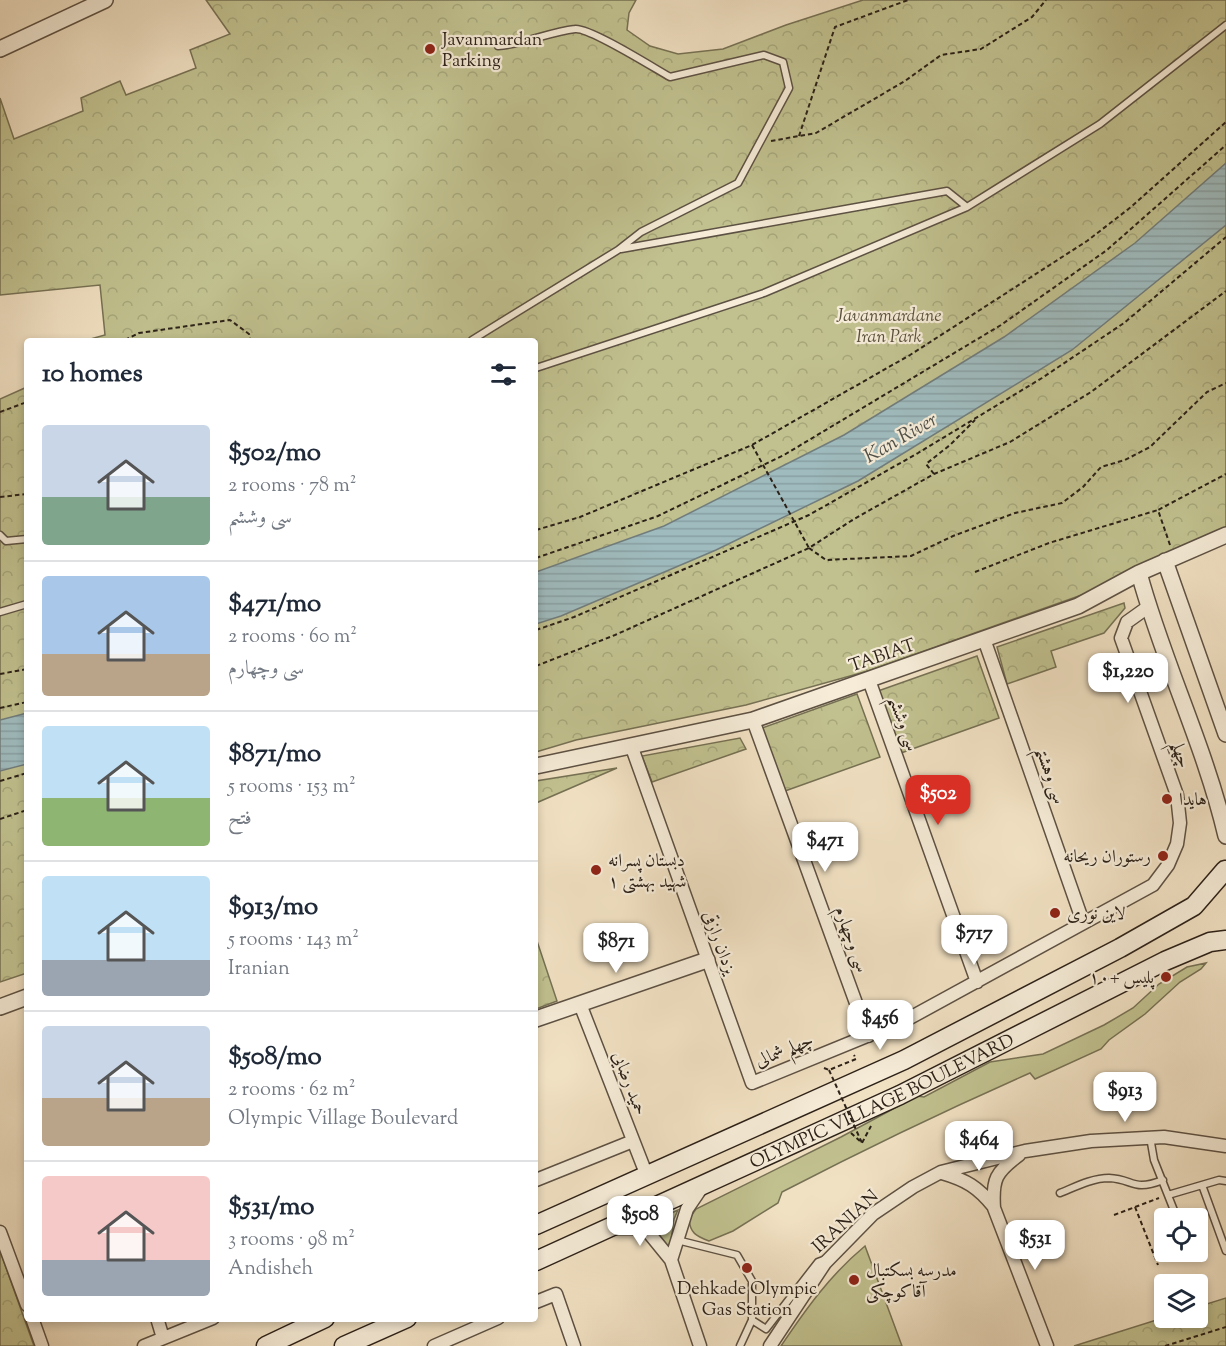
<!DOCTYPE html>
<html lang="en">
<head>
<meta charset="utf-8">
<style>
	body { margin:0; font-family:"Sorts Mill Goudy",Amiri,serif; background:#f6f6f7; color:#1f2937; height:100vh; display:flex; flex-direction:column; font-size:22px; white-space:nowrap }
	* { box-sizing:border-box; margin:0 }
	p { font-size:20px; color:#747a83 }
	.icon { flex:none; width:33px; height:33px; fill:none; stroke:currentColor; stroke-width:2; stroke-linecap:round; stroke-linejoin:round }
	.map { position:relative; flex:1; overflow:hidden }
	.panel { position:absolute; left:24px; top:338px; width:514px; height:984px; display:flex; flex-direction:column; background:#fff; border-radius:6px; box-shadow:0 3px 9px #0003 }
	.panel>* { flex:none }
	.tools { position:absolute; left:1154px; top:1208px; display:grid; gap:12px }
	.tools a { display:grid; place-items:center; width:54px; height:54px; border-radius:6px; background:#fff; box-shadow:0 3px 9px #0003; font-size:30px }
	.price { position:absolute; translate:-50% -51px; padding:0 14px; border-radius:12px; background:#fff; color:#222; font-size:20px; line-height:39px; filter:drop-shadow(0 2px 3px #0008) }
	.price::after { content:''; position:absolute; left:50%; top:36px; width:18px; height:14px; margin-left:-9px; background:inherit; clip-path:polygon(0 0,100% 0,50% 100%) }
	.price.current { background:#d93025; color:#fff }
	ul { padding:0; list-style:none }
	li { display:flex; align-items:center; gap:18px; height:150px; padding:0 18px }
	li+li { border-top:2px solid #e0e1e3 }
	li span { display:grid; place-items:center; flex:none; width:168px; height:120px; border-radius:6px; color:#555 }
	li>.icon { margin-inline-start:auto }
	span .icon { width:72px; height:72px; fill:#fffc; stroke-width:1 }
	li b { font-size:26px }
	h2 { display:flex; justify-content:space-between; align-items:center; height:72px; padding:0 18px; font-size:26px }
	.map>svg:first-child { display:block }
	.green { fill:#c1c18f; stroke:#767154; stroke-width:1.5 }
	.forest { fill:url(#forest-crowns); stroke:#767154; stroke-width:1.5 }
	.water { fill:url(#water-rules); stroke:#717d7c; stroke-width:1.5 }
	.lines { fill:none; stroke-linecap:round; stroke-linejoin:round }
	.service-casing { stroke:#5d5143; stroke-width:9 }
	.minor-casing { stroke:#5d5143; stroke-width:15 }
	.tertiary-casing { stroke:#5d5143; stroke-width:18 }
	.secondary-casing { stroke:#2c2118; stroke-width:21 }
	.path { stroke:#2c2118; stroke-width:2; stroke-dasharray:4.5 3; stroke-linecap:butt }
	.service { stroke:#f6ecd8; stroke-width:6 }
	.minor { stroke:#f6ecd8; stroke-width:12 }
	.tertiary { stroke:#f6ecd8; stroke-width:15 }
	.secondary { stroke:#f6ecd8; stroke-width:18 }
	.path-bridge { stroke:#2c2118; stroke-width:2; stroke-dasharray:4.5 3; stroke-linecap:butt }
	.poi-dot { fill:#8f2418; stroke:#f6ecd8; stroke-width:2 }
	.labels { text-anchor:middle; stroke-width:4.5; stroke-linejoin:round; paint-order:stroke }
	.poi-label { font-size:18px; fill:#2c2118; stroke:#f6ecd8; text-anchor:start }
	.park-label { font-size:18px; font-style:italic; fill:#59513c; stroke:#f6ecd8 }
	.street-label { font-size:18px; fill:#2c2118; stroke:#f6ecd8 }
	.water-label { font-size:20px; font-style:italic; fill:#4e4f4a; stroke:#f6ecd8 }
</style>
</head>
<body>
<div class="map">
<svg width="1226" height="1346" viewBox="0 0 1226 1346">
	<defs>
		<pattern id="forest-crowns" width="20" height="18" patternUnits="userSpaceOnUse" patternTransform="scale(1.5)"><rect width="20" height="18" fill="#c1c18f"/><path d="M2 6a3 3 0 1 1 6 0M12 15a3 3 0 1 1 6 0" fill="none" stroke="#a6a67b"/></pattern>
		<pattern id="water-rules" width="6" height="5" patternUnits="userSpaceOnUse" patternTransform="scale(1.5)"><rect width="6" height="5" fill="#9fbbbe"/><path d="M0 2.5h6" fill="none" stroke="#89a0a3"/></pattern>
	</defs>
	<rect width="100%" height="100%" fill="#f1e1c3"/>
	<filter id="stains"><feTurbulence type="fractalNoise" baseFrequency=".00333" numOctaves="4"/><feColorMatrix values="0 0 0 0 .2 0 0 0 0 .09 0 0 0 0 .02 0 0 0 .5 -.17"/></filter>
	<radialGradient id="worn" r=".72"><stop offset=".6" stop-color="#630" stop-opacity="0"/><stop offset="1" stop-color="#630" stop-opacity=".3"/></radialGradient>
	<path class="green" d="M1206 963 1201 969 1180 982 1145 1014 1109 1040 1101 1049 1035 1079 1030 1073C946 1110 863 1150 782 1192L778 1203 733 1231 709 1241C696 1236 690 1233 689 1219L696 1209 841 1137 917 1096 924 1097 990 1062 1043 1054 1104 1025 1133 1008 1159 984 1187 967Z
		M678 1210 674 1219 670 1249 663 1240 642 1226Z
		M865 1246 902 1346H781C806 1309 830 1275 865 1246Z"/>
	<path class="forest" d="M206 0H636L629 13 627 30 650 46 678 54 723 49 786 25 863 0H1226V532L1107 586 868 671 746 705 576 740 536 752V340H87L105 335 100 285 0 295V98L14 139 83 111 81 98 120 81 126 95 196 68 190 50 230 34Z
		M27 387V973L0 982V399Z
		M1124 603 1125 608 1104 633 1051 651 1056 667 1007 684 997 647Z
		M977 656 999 718 901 753 878 691Z
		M857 694 880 757 785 791 762 728Z
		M740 738 746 749 652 782 642 756Z
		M617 768 536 803V781Z
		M536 938 557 1001 536 1009Z
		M0 1251 34 1346H0Z
		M1226 1298V1346H1074L1166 1317H1197V1307Z"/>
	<path class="water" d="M1226 163V225L1072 350 858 481 716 550 561 616 536 624V572L664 526 844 435 1004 337 1135 243Z
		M27 713V764L0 771V720Z"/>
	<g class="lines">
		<g class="service-casing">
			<path id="service" d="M621 249 947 191 967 207
				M472 340 618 250 641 232 738 183 789 88 783 62 764 55 670 77C654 68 589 27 575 29 549 32 525 44 498 46
				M536 368 764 293 967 207 1100 124 1226 25
				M0 535 6 541 27 539
				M0 612 27 604
				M1150 1137 1154 1160 1177 1218
				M1202 1185 1226 1251
				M1060 1193C1075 1187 1092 1178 1109 1178 1134 1179 1132 1192 1163 1180
				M1168 1195 1219 1180 1226 1181
				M677 1240 737 1255 752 1281V1320L766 1329 818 1262 826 1259
				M740 1346 752 1320"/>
		</g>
		<g class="minor-casing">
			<path id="minor" d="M984 639 1083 922
				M869 680 977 982
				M753 720 868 1036
				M631 745 752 1083 906 1020 1153 885 1168 865 1177 844 1180 823 1177 795 1121 638 1127 622 1148 607
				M580 1004 647 1176
				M1019 1155C996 1172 992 1179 994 1208L1047 1346
				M942 1173C966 1180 978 1187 994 1207
				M536 1180 633 1141
				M614 1228H635L649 1233 671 1260 700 1346
				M0 1232 27 1305
				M671 1260 687 1209 702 1187
				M536 1302 556 1294 574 1346
				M32 1318 42 1346
				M157 1318 163 1338
				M144 1346 213 1318
				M434 1346 498 1318
				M770 1346 825 1263 873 1214 913 1187 941 1172 1025 1151 1091 1141 1164 1137 1226 1146"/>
		</g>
		<g class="tertiary-casing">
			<path id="tertiary" d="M0 49 105 0
				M1165 561 1226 734
				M1139 573C1163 662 1205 746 1226 836
				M536 766 753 720 1078 606 1139 573 1226 535
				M0 1007 27 997
				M536 1019 707 960"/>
		</g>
		<g class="secondary-casing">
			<g id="secondary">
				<path d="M536 1225 904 1060 1120 948 1194 906 1225 870"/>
				<path id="s1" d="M536 1261 900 1095 1165 961 1210 942 1226 940"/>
				<path d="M266 1346 325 1318"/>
				<path d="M344 1346 407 1318"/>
			</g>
		</g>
		<path class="path" d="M799 136 835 27 908 0
			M771 141 816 133 905 81 941 55 981 49 1032 17 1046 0
			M125 340 139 333 230 320 249 334 250 340
			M0 412 27 402
			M934 474 926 464 950 445 975 420
			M0 497 27 494
			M536 530 580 517 752 445 910 355 1087 241 1131 207 1226 122
			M1170 545 1158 510 1226 474
			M809 548 826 560 911 556 953 536 1015 513 1062 503 1083 487 1101 467 1125 460 1150 447 1207 392 1226 383
			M536 558 658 516 784 455 1001 325 1107 250 1226 145
			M975 572 1049 543 1158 510
			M536 630 574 617 809 515 918 453 1042 378 1124 323 1226 237
			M536 666 615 635 809 548 854 519 934 474 1010 442 1091 392 1226 291
			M0 674 27 669
			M0 708 27 702
			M0 781 27 773
			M0 819 27 810
			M824 1068 829 1070 856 1059 854 1055
			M851 1133 862 1143 871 1126
			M1135 1207 1158 1265
			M1114 1215 1159 1198
			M1165 1346 1226 1327"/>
		<use href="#service" class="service"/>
		<use href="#minor" class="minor"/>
		<use href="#tertiary" class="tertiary"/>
		<use href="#secondary" class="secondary"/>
		<path class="path-bridge" d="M752 445 809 548
			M829 1070 862 1143"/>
	</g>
	<g class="poi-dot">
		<circle cx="430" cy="49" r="6"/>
		<circle cx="1167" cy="799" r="6"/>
		<circle cx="1163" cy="856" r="6"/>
		<circle cx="596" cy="870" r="6"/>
		<circle cx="1055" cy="913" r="6"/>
		<circle cx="1166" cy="977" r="6"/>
		<circle cx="747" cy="1268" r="6"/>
		<circle cx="854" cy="1280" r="6"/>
	</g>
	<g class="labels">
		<g class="poi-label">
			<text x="442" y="45">Javanmardan<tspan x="442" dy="21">Parking</tspan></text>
			<text x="1179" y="805">هایدا</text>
			<text x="1151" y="862" text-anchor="end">رستوران ریحانه</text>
			<text x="608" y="866">دبستان پسرانه<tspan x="608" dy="21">شهید بهشتی ۱</tspan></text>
			<text x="1067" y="919">لاین نوری</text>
			<text x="1154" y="983" text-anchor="end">پلیس +۱۰</text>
			<text x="866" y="1276">مدرسه بسکتبال<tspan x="866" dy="21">آقاکوچکی</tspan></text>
			<text x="747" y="1294" text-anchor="middle">Dehkade Olympic<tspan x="747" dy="21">Gas Station</tspan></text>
		</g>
		<g class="park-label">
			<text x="889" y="321">Javanmardane<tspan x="889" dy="21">Iran Park</tspan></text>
		</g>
		<g class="street-label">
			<text transform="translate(882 655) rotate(-19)" y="6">TABIAT</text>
			<text transform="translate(904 723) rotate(70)" y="6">سی وششم</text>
			<text transform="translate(1181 754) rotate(70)" y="6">چهلم</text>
			<text transform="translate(1051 775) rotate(71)" y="6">سی وهشتم</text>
			<text transform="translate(852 939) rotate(70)" y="6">سی وچهارم</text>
			<text transform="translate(720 942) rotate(70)" y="6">یزدان رازقی</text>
			<text transform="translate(784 1050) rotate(-22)" y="6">چهلم شمالی</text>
			<text transform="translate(630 1083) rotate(69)" y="6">حمید رضایی</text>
			<text dy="6" stroke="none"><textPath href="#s1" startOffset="381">OLYMPIC VILLAGE BOULEVARD</textPath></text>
			<text transform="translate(845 1221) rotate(-43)" y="6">IRANIAN</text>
		</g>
		<g class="water-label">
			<text transform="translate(900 437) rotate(-30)" y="7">Kan River</text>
		</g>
	</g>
	<rect width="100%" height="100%" filter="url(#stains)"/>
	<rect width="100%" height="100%" fill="url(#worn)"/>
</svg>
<div class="tools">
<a><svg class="icon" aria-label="locate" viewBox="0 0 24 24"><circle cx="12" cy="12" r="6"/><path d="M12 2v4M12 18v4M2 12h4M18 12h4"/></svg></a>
<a><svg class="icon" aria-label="layers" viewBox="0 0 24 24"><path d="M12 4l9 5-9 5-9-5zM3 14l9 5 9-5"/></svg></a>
</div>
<b class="price" style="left:1128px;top:704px">$1,220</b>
<b class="price current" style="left:938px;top:826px">$502</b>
<b class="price" style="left:825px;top:873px">$471</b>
<b class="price" style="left:974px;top:966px">$717</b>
<b class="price" style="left:616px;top:974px">$871</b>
<b class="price" style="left:880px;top:1051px">$456</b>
<b class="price" style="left:1125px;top:1123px">$913</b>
<b class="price" style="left:979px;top:1172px">$464</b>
<b class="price" style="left:640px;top:1247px">$508</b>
<b class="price" style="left:1035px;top:1271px">$531</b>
<section class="panel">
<h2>10 homes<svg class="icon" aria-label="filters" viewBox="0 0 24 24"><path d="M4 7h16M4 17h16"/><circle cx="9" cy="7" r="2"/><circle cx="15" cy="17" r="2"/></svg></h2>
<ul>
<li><span style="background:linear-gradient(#c9d6e8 60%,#7fa58c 0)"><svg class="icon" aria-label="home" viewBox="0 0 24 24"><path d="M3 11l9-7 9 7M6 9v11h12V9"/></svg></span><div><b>$502/mo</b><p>2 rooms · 78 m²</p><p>سی وششم</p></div></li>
<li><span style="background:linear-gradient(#a9c7e8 65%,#b9a48a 0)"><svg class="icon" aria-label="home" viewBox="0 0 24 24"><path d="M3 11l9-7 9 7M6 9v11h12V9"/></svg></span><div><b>$471/mo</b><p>2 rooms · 60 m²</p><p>سی وچهارم</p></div></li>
<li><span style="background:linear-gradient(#bfe0f5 60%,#8fb573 0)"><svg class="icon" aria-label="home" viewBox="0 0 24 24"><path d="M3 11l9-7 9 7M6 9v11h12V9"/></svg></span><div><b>$871/mo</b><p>5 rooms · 153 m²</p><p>فتح</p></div></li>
<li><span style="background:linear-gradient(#bfe0f5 70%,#9aa5b1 0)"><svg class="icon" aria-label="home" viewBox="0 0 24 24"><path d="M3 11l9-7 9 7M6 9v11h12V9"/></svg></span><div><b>$913/mo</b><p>5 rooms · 143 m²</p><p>Iranian</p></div></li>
<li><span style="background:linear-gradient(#c9d6e8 60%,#b9a48a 0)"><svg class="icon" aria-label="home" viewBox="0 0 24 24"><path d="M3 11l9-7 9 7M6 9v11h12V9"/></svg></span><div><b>$508/mo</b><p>2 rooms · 62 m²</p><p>Olympic Village Boulevard</p></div></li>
<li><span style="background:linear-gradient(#f6c9c9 70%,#9aa5b1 0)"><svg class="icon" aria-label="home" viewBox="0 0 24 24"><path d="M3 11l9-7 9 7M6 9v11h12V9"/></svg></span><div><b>$531/mo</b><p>3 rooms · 98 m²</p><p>Andisheh</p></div></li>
</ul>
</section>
</div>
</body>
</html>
